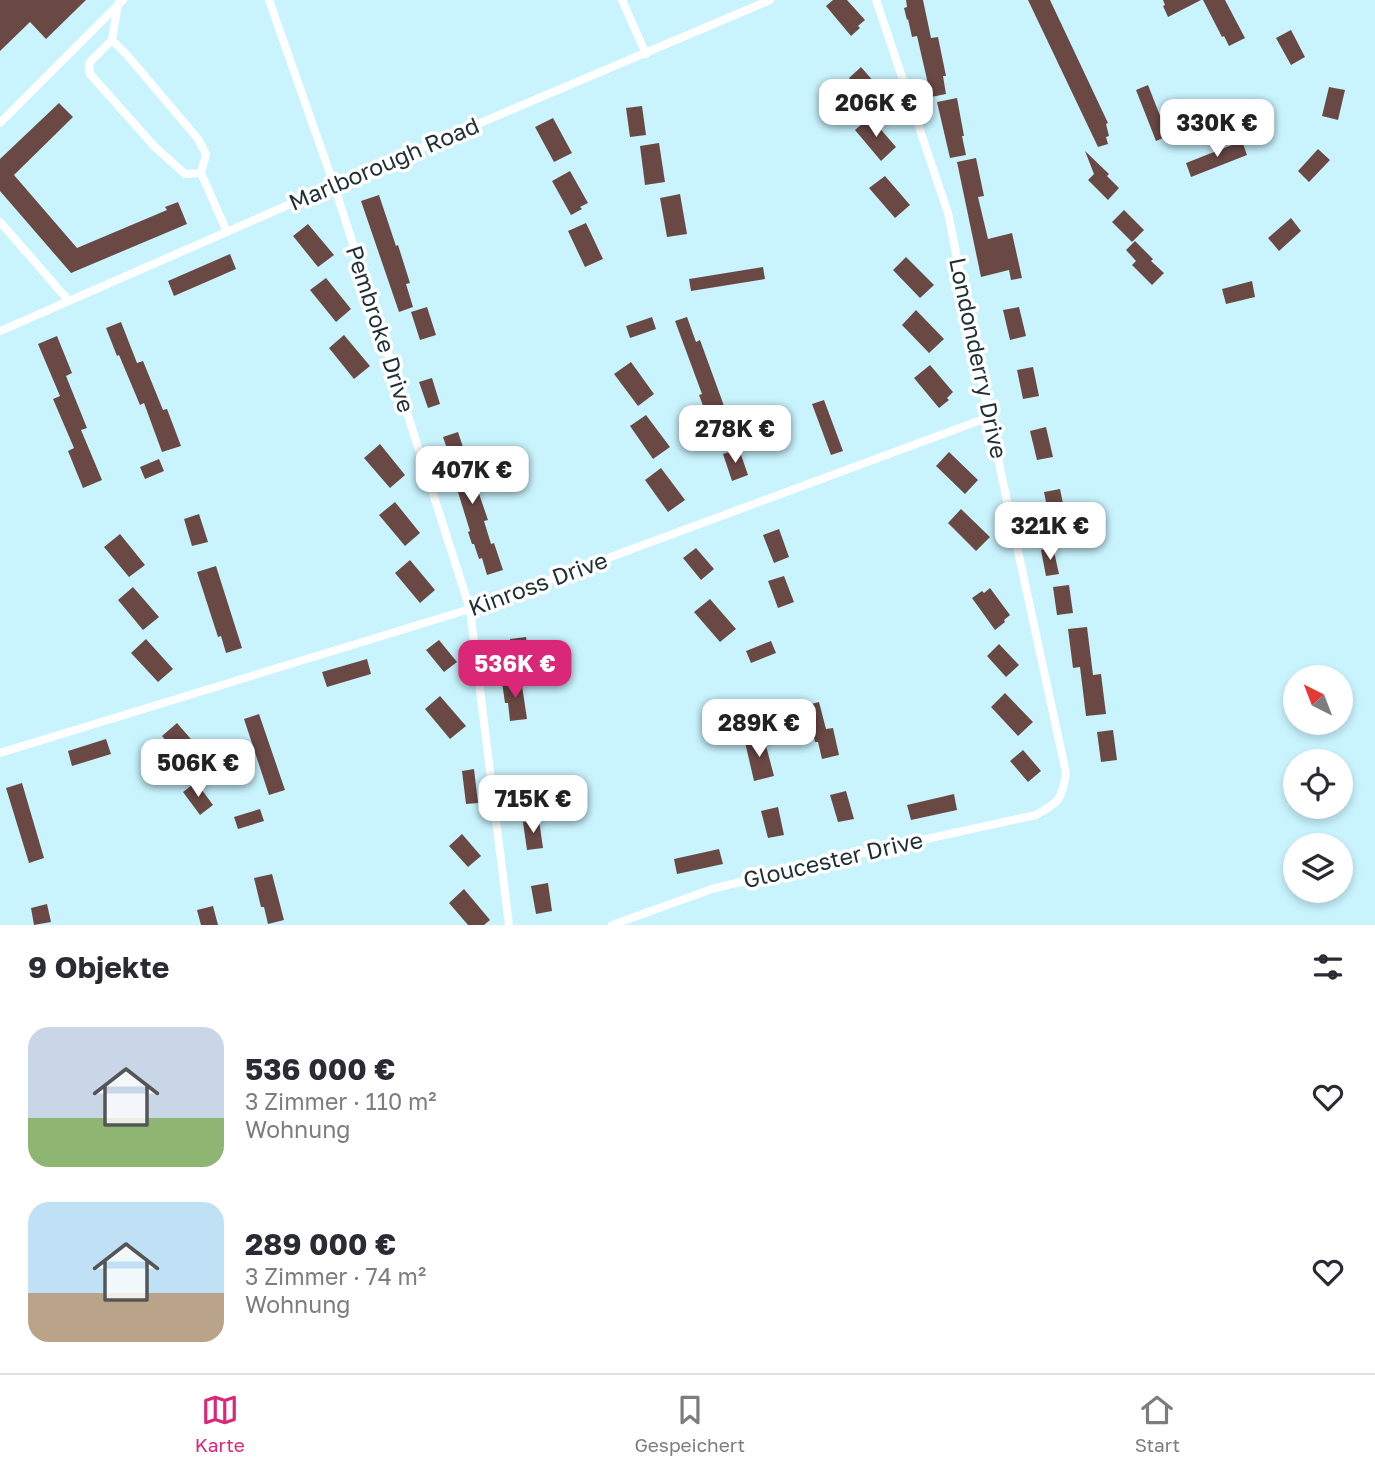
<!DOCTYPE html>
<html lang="de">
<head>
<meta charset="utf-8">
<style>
	body { margin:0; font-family:"Golos Text",sans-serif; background:#f7f7f7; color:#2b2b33; height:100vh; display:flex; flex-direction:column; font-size:26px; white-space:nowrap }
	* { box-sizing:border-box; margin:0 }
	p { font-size:23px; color:#7c7c81 }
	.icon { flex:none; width:38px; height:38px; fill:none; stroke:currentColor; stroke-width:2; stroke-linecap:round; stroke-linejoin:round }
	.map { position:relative; height:925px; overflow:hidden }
	.drawer { display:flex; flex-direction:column; background:#fff; flex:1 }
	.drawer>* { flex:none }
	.needle { width:46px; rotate:318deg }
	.buttons { position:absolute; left:1283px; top:665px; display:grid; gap:14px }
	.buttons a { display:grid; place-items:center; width:70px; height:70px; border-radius:50%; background:#fff; box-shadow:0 4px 10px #0003; font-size:35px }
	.price { position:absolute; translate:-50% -60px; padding:0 16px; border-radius:14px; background:#fff; color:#222; font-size:23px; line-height:46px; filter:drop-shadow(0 2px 4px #0008) }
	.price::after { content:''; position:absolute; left:50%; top:42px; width:21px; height:16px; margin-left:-10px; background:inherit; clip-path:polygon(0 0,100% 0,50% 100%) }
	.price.current { background:#db2777; color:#fff }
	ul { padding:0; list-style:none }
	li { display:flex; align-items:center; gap:21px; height:175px; padding:0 28px }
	li span { display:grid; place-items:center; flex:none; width:196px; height:140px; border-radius:21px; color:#555 }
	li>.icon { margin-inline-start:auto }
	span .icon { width:84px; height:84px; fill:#fffc; stroke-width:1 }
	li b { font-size:30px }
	h2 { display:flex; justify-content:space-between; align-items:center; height:84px; padding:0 28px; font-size:30px }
	.tab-bar { display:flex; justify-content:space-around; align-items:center; height:98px; border-top:2px solid #e1e1e2; background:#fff; font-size:19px; color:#7c7c81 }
	.tab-bar a { display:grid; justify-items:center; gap:4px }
	.tab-bar .current { color:#db2777 }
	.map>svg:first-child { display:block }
	.building { fill:#6a4945 }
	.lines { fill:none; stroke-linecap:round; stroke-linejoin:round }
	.lane { stroke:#fff; stroke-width:8 }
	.labels { text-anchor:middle; stroke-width:7; stroke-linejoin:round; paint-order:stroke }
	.street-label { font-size:23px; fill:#1f2f33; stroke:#fff }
</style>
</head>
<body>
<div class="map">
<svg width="1375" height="925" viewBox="0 0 1375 925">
	<rect width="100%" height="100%" fill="#c9f4fe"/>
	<path class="building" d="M0 0H86L46 39 30 22 0 51Z
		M833 0H847L865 20 858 26 860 28 851 36 826 6Z
		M906 0H923L931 38 938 37 946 76H943L946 94 931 97 917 36 912 37 908 19 907 20 904 8 907 7Z
		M1028 0H1050L1108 123 1106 124 1109 136 1106 137 1108 144 1098 147Z
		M1163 0H1201L1168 17 1163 6 1165 5Z
		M1203 0H1225L1245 38 1229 46 1224 36 1222 37Z
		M1291 30 1305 57 1291 65 1276 38Z
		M861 67 881 90 869 101 849 78Z
		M1148 85 1168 136 1156 141 1136 90Z
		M1329 87 1345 90 1338 120 1322 116Z
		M957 98 964 136H962L966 155 950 158 937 102Z
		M59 103 73 117 14 175 77 248 167 210 165 207 178 202 187 224 71 273 0 191V159Z
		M642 106 646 135 630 137 626 108Z
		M870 117 896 147 881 161 855 130Z
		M553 118 572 153 554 162 535 127Z
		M1242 141 1247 155 1191 177 1186 163Z
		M659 143 665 182 645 185 640 146Z
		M1318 149 1330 160 1309 182 1298 171Z
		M1085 151 1109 174 1107 176 1119 188 1108 200 1088 180 1094 174Z
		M976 158 984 196 978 197 988 239 1012 233 1022 278 1011 280 1009 270 981 277 957 162Z
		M570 171 588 203 580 207 582 209 571 215 552 181Z
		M885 176 910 205 895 218 869 188Z
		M680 194 687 234 667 237 660 198Z
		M379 195 396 246 398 245 410 283 406 284 413 307 399 312 361 201Z
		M1124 210 1144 230 1132 242 1112 222Z
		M1291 218 1301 231 1279 251 1268 238Z
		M586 223 603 259 585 267 568 231Z
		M308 224 334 255 318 267 293 236Z
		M1135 241 1153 259 1151 261 1164 273 1152 285 1132 265 1136 261 1126 250Z
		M230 254 236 269 174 296 168 281Z
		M906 257 934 285 920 298 893 270Z
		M763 267 765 279 691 291 689 279Z
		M326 278 351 309 336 322 310 290Z
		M1252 281 1255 297 1226 304 1222 289Z
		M427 307 436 335 420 340 411 312Z
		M1019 307 1026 336 1010 340 1003 310Z
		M916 310 944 339 929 353 902 325Z
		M652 317 656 329 630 338 626 326Z
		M687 317 696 342 700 340 731 425 713 432 699 395 702 394 675 321Z
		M121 322 137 363 143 361 163 410 167 409 181 446 162 452 144 403 140 405 119 355 117 356 106 328Z
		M344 335 370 366 354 379 329 348Z
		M57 336 72 373 66 376 87 428 81 430 102 480 83 488 68 451 74 448 53 399 60 396 38 344Z
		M631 362 654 394 638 406 614 374Z
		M930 365 953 392 947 398 949 400 939 408 914 378Z
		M1033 367 1039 396 1023 399 1017 370Z
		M432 378 440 404 428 408 419 382Z
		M824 400 843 451 831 455 812 404Z
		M646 415 670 447 653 459 630 426Z
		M1046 427 1053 457 1037 460 1030 431Z
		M458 432 467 459H464L472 483 475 482 488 520 484 521 491 544 494 543 503 570 487 575 482 558 479 559 474 544H472L468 532 470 531 453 476 456 475 443 437Z
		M380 444 405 475 390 488 364 458Z
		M739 449 748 475 732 481 723 454Z
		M949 452 978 480 965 494 936 466Z
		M159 459 164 471 145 479 140 467Z
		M661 468 685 500 668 512 645 480Z
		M1060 489 1066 518 1050 522 1044 492Z
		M395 502 420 533 405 546 379 515Z
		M961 509 990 537 976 551 948 523Z
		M199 514 208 542 192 546 184 519Z
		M779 529 789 557 774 563 763 535Z
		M120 534 145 565 129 577 104 547Z
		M1053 547 1059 574 1046 576 1041 550Z
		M696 548 714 569 701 580 683 558Z
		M410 560 435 590 420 603 395 573Z
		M216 566 242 648 226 653 221 636 218 637 197 572Z
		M784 576 794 602 778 608 768 581Z
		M1069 585 1073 613 1057 615 1053 587Z
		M133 587 159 617 143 630 118 600Z
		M990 588 1010 615 1004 620 1005 622 995 630 972 598 982 591 984 593Z
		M710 599 736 629 720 642 694 612Z
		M1087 627 1093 675 1101 674 1106 714 1086 716 1080 667 1073 668 1068 629Z
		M526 637 531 668 514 670 510 639Z
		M146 639 173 669 158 682 131 653Z
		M439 640 457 662 444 672 426 650Z
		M771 641 776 653 751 663 746 651Z
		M999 644 1019 665 1006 677 987 656Z
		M367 659 371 674 327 687 322 672Z
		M521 679 527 719 510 721 508 703H505L502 682Z
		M1005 693 1033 722 1018 736 991 707Z
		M440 696 466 726 450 739 425 709Z
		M819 702 826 729 833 728 839 755 822 759 818 742H815L807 705Z
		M259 714 285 790 269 795 244 719Z
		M177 723 203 753 187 766 162 736Z
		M1113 730 1117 760 1101 762 1097 732Z
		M764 738 774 776 754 781 745 742Z
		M106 739 111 754 72 766 68 751Z
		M1023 750 1041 771 1028 782 1010 761Z
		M474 769 478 803 466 804 462 771Z
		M196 782 213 805 200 815 183 792Z
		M22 783 44 858 29 863 6 788Z
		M846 791 854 819 838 822 830 795Z
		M954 794 957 810 911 820 907 805Z
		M778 807 784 835 768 838 761 811Z
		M260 809 264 821 238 829 234 817Z
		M539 820 543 848 527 850 523 822Z
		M462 834 481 856 468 867 449 846Z
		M719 849 723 864 677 874 674 859Z
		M272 874 284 920 268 924 264 907H261L254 878Z
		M548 883 552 911 536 914 531 886Z
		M464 889 490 920 484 925H468L449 903Z
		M47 904 51 922 34 925 31 908Z
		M213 906 218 925H201L197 910Z"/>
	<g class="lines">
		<path class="lane" d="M269 0 334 185 470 609 509 925
			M622 0 646 54
			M112 40 118 4
			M0 123 123 0
			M201 173 185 174 154 146 90 74 89 63 112 40 127 55 198 139 206 154 201 173 227 232
			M0 222 69 301
			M0 331 334 185 770 0
			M0 753 470 609 989 417
			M612 925 712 889 817 863 1036 815C1059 802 1062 800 1066 773L989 417 948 213 876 0"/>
	</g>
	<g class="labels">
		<g class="street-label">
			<text transform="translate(384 164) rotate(-23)" y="8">Marlborough Road</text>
			<text transform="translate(380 329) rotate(72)" y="8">Pembroke Drive</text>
			<text transform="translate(978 358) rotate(78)" y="8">Londonderry Drive</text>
			<text transform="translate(538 584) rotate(-20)" y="8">Kinross Drive</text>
			<text transform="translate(833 860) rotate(-13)" y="8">Gloucester Drive</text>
		</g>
	</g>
</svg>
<div class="buttons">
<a><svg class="needle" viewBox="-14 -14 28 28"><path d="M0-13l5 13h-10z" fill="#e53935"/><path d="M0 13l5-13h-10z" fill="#7c7c81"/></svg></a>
<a><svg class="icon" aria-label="locate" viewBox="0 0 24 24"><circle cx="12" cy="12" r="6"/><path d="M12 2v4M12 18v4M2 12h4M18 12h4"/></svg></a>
<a><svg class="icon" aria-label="layers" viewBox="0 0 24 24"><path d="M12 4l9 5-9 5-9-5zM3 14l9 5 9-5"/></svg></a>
</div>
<b class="price" style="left:876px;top:139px">206K €</b>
<b class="price" style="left:1217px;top:159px">330K €</b>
<b class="price" style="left:735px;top:465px">278K €</b>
<b class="price" style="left:472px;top:506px">407K €</b>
<b class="price" style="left:1050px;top:562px">321K €</b>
<b class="price current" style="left:515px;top:700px">536K €</b>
<b class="price" style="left:759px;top:759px">289K €</b>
<b class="price" style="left:198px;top:799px">506K €</b>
<b class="price" style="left:533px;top:835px">715K €</b>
</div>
<section class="drawer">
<h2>9 Objekte<svg class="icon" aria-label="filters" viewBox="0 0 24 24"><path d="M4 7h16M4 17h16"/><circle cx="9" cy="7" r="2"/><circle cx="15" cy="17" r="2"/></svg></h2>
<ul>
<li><span style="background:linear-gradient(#c9d6e8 65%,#8fb573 0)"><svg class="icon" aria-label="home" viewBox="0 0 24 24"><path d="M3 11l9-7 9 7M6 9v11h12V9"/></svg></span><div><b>536 000 €</b><p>3 Zimmer · 110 m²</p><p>Wohnung</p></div><svg class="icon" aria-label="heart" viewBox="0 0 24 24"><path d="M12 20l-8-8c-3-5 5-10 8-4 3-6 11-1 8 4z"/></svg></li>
<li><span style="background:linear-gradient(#bfe0f5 65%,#b9a48a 0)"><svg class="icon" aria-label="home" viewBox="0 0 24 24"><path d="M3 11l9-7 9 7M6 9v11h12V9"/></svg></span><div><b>289 000 €</b><p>3 Zimmer · 74 m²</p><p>Wohnung</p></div><svg class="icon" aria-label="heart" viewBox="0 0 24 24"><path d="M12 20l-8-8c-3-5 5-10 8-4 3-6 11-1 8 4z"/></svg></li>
</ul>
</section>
<nav class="tab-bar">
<a class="current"><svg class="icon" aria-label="map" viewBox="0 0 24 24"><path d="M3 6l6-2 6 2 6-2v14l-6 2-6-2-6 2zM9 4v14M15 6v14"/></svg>Karte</a>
<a><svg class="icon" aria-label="saved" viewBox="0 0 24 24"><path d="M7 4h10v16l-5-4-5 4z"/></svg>Gespeichert</a>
<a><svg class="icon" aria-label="home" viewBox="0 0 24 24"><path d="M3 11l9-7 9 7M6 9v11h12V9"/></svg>Start</a>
</nav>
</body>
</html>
